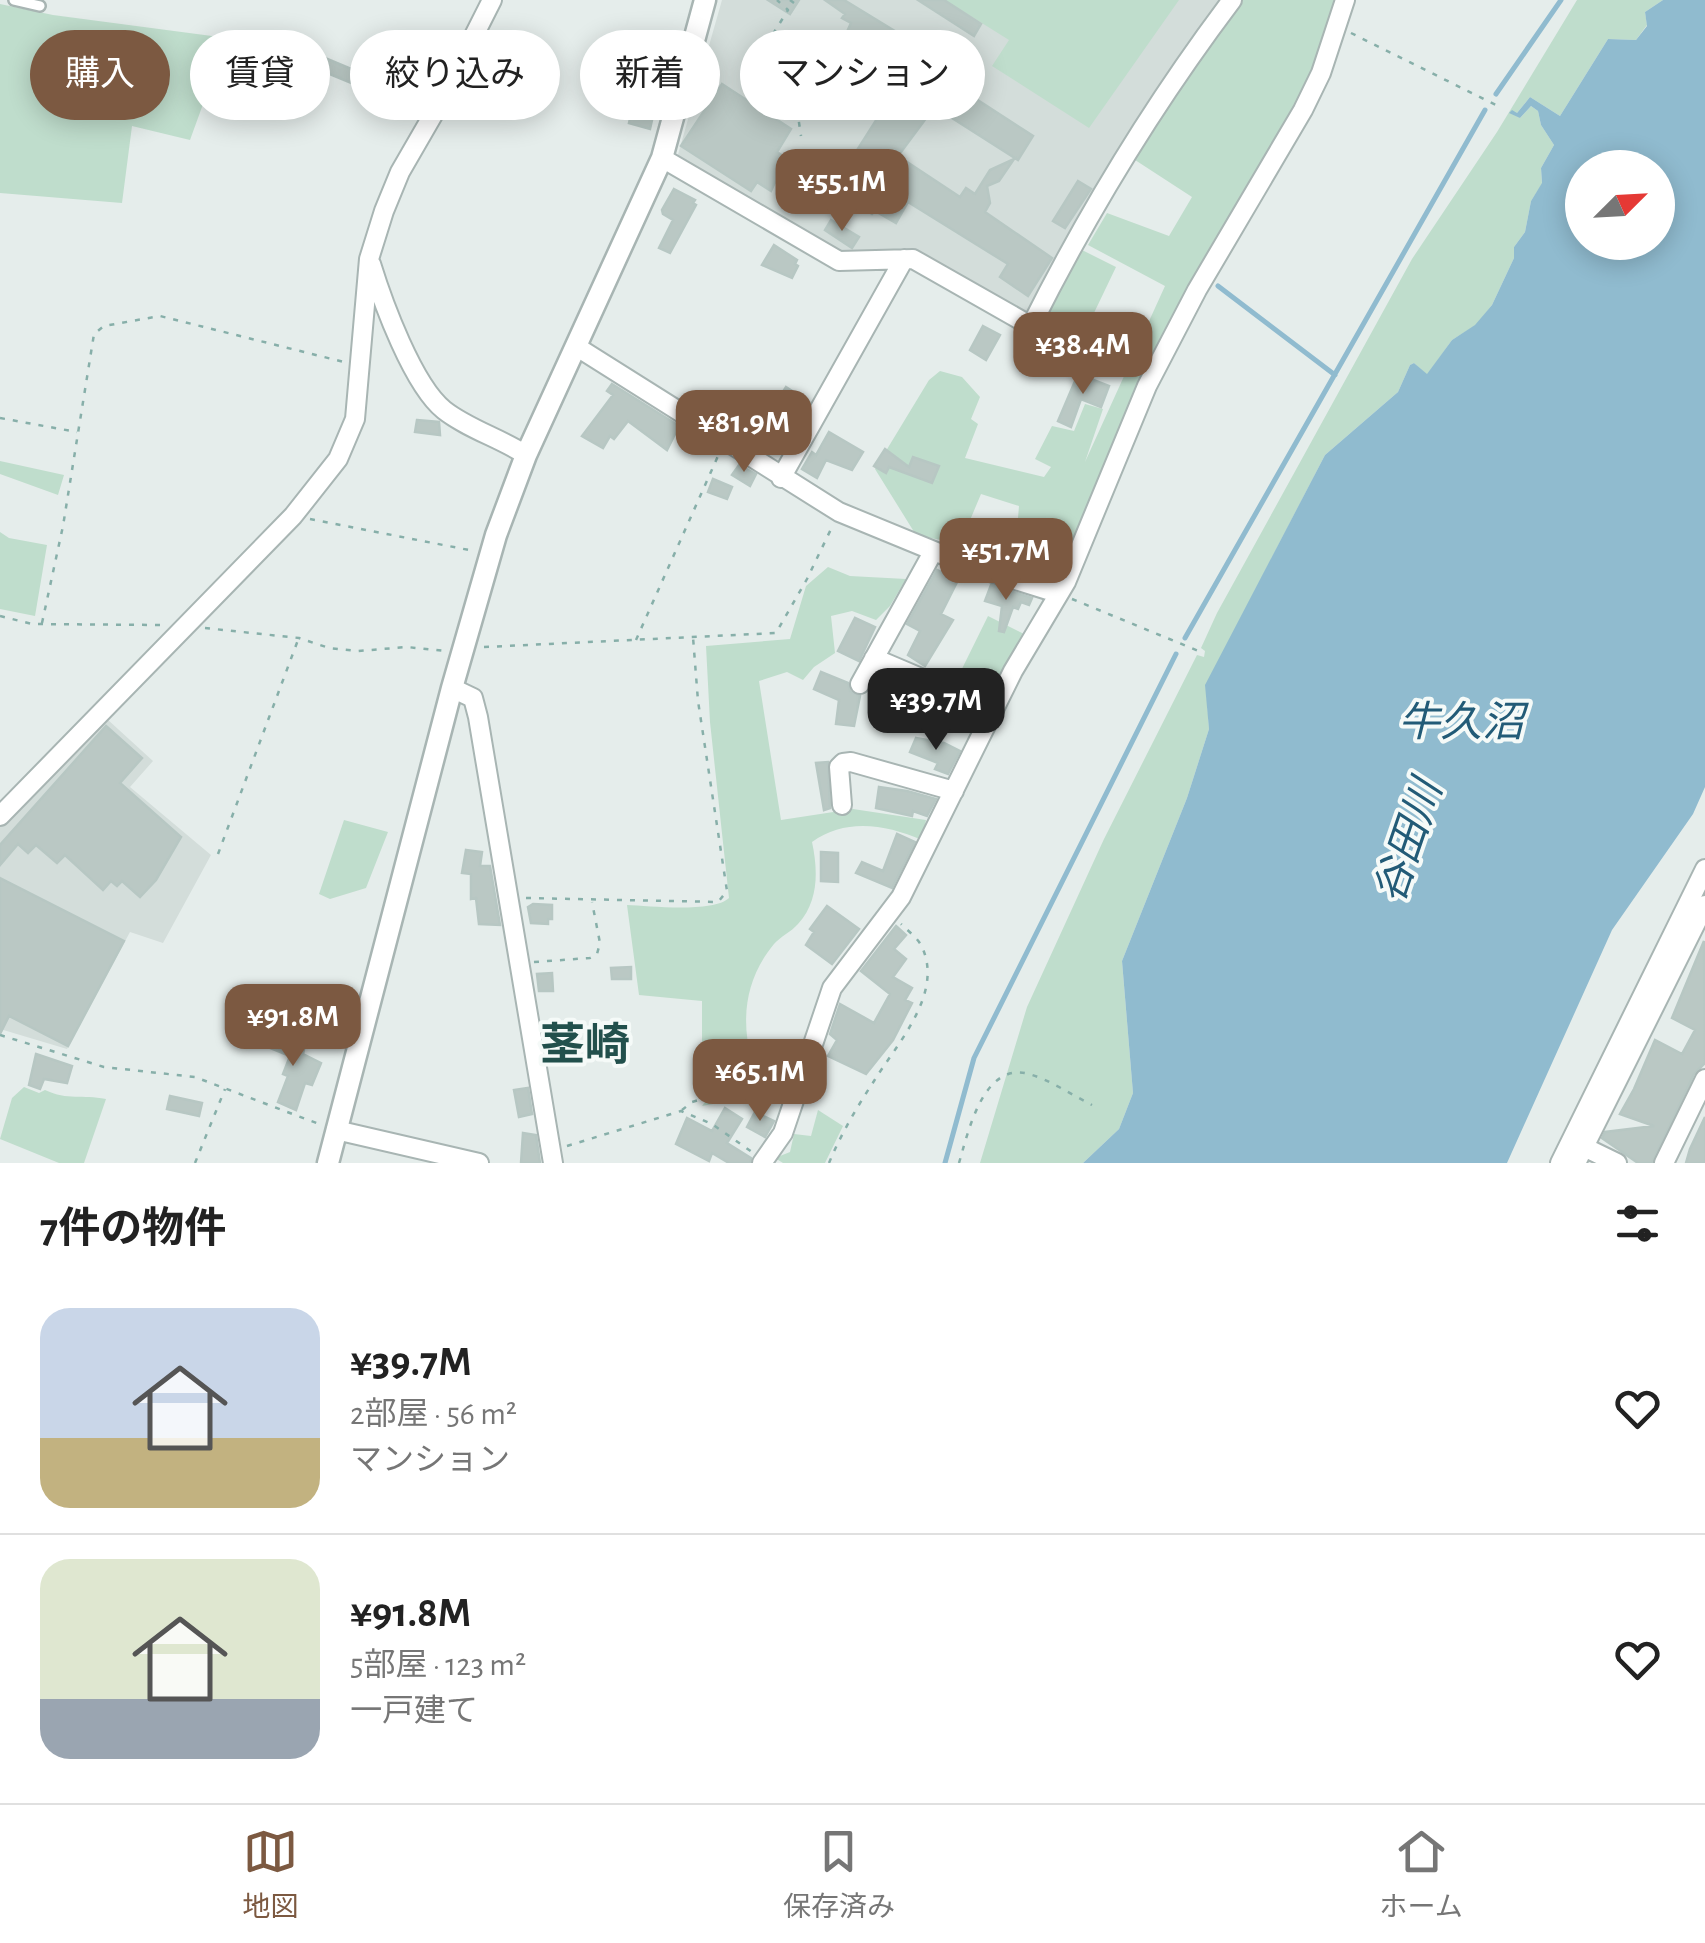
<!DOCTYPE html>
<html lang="ja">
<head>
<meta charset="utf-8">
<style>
	body { margin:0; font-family:"Alegreya Sans","Noto Sans JP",sans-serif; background:#f2f2f2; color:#222; height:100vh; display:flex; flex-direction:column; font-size:38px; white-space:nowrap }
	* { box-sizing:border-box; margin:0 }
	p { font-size:32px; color:#767676 }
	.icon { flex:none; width:55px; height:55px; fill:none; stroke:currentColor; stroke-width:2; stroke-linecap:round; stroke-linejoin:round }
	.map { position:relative; height:1163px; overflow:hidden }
	.side { display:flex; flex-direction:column; background:#fff; flex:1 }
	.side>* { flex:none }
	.hud { position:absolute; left:30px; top:30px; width:1000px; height:90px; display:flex; gap:20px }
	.needle { width:65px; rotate:66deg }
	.tools { position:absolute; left:1565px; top:150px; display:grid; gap:20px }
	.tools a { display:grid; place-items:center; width:110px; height:110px; border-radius:50%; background:#fff; box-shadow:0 5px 25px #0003; font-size:50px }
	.price { position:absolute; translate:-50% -85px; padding:0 22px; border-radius:20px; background:#7c5941; color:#fff; font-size:32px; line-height:65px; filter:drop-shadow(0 2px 5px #0008) }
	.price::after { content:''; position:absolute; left:50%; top:60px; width:30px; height:22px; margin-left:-15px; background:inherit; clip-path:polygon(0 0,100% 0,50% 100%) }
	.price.selected { background:#222; color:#fff }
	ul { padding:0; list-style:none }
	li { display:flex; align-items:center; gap:30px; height:250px; padding:0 40px }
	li+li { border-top:2px solid #e0e0e0 }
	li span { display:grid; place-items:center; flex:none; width:280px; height:200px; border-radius:30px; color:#555 }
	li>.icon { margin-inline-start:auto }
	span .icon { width:120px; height:120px; fill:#fffc; stroke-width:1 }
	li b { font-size:42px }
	h2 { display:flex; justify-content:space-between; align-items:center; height:120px; padding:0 40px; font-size:42px }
	.pill { padding:0 35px; border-radius:45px; background:#fff; box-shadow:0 5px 25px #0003; font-size:35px; line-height:90px }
	.pill.selected { background:#7c5941; color:#fff }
	.menu { display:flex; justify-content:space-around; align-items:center; height:140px; border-top:2px solid #e0e0e0; background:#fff; font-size:28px; color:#767676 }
	.menu a { display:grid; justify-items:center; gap:5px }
	.menu .selected { color:#7c5941 }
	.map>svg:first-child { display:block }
	.built { fill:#d3ddda }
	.green { fill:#bfddcc }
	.water { fill:#90bbcf; fill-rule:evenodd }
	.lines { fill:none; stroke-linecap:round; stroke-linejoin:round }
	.stream { stroke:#90bbcf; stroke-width:5 }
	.building { fill:#bac8c4; stroke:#b7c7c3; stroke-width:2.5 }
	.service-casing { stroke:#a8b5b3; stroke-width:14 }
	.minor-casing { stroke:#a8b5b3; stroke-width:22 }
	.tertiary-casing { stroke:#a8b5b3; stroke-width:25 }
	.path { stroke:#87afa9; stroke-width:2.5; stroke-dasharray:5 8; stroke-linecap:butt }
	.service { stroke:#fff; stroke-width:9 }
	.minor { stroke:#fff; stroke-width:18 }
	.tertiary { stroke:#fff; stroke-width:20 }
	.labels { text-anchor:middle; stroke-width:8; stroke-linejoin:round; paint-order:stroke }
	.water-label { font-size:42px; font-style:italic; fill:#225b77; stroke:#f5faf8 }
	.quarter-label { font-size:45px; font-weight:bold; fill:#22504c; stroke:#f5faf8 }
</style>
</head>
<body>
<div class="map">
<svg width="1705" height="1163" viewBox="0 0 1705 1163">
	<rect width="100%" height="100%" fill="#e5edeb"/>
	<path class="built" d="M722 0H1223L1172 67 1066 242 1032 311 1025 314 909 249 840 256 677 158Z
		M107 719 153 761 130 787 211 855 163 943 130 932 67 1049 0 1029V824Z"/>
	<path class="green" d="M945 0H1179L1089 128 992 66 1009 40Z
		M1242 0H1340L1316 72 1071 553 1040 545 1017 530 1019 506 981 494 960 544 916 535 875 469 929 380 940 371 962 377 980 397 971 419 978 424 965 458 1044 477 1051 467 1035 459 1052 426 1074 431 1085 404 1103 409 1085 462 1165 286 1088 245 1107 213 1169 236 1192 197 1132 158Z
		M1577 0H1663L1645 12 1647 25 1636 40 1608 39 1560 116 1530 97 1517 113 1520 118 1531 106 1538 111 1541 125 1554 145 1541 168 1542 184 1531 201 1525 232 1514 247V258L1492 305 1476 325 1452 340 1427 375 1414 363 1410 365 1398 392 1325 455 1206 685 1209 729 1187 798 1122 961 1133 1093 1119 1129 1083 1163H980L1027 1007 1104 839 1197 655 1204 657 1205 651 1201 648 1217 613 1412 259 1497 132Z
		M0 4 53 15 227 38 190 140 132 126 122 203 0 193Z
		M1078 248 1116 267 1082 338 1044 319Z
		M0 461 64 475 58 495 0 474Z
		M0 532 9 538 47 545 35 616 0 609Z
		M828 567 850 576 906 579 890 606 876 620 852 611 831 616 835 653 814 667 803 680 787 672 759 681 781 820 853 809 926 820 922 840C885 824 845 818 812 842 818 870 819 901 798 924 791 932 781 936 774 944 734 992 741 1052 770 1104L764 1114 741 1099 702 1106 711 1094 702 1068V1001L639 995 627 905C650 906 713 913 729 898L710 722 706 646 790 639 806 586Z
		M988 616 1026 635 992 704 954 685Z
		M344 820 388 832 366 888 330 899 319 894Z
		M24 1087 39 1093 45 1090C68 1101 82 1094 106 1099L84 1163H59L0 1139 12 1098Z
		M818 1110 843 1126 825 1163H783L775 1158 790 1152 794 1134 811 1136Z"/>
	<path class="water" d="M1663 0H1705V787L1693 814 1612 930 1507 1163H1083L1119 1129 1133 1093 1122 961 1187 798 1209 729 1205 685 1325 455 1398 392 1410 365 1414 363 1427 374 1452 340 1475 325 1492 305 1514 258V247L1525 232 1531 201 1542 183 1541 168 1554 145 1541 125 1538 111 1531 106 1520 118 1509 113 1512 110 1517 113 1530 97 1560 116 1608 39 1636 40 1647 26 1645 12ZM1582 168H1658V242H1582Z"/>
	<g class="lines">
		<path class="stream" d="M1496 94 1561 0
			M1218 286 1335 375
			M1185 638 1485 110
			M945 1163 974 1058 1176 654"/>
	</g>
	<path class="building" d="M768 0H799L790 14Z
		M825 0H844L939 58 941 54 948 58 961 57 964 66 953 84 1033 136 1018 160 930 104 927 117 898 156 960 197 966 188 975 194 990 170 1014 159 999 181 987 186 990 203 985 212 1052 258 1028 296 1000 277 1008 264 908 202 896 223 875 211 872 214 857 204 852 208 845 195 833 188 896 89 889 85 892 79 884 71 888 60 846 34 851 23 842 18 845 14Z
		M918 0H944L981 24 974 36Z
		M325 58 387 84 383 96 320 70Z
		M722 84 791 129 777 152 800 167 788 186 775 182 771 191 757 182 751 191 681 146Z
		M634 101 655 107 650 129 629 123Z
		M1078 181 1091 189 1065 228 1053 221Z
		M674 189 695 200 693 203 696 205 670 253 659 248 673 220 663 214 662 210Z
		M831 220 859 237 852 248 825 230Z
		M774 245 797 260 795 264 798 266 792 278 762 265Z
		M983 326 1000 335 986 360 970 350Z
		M1078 374 1109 386 1101 407 1081 399 1071 427 1058 421Z
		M612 384 679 426 667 450 628 421 614 439 610 436 603 448 582 436 613 395 607 391Z
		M786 387 809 402 799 420 774 406Z
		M732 399 759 419 762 414 775 423 764 441 774 447 770 453 755 445 758 441 738 424 720 414Z
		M417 420 439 422 440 435 415 432Z
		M829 432 863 452 852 470 826 460 817 478 802 469 812 452 816 455Z
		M885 449 909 467 913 457 939 466 932 483 889 467 886 473 874 466Z
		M739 465 756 474 750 486 732 475Z
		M713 479 732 487 727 499 708 492Z
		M937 570 958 580 941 614 953 620 925 666 908 655 920 631 907 624Z
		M991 585 1032 598 1029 605 1021 602 1018 609 1013 607 1004 632 999 631 1002 606 985 601Z
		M855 618 875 627 859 661 838 651Z
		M821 672 848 683 850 691 860 696 854 726 836 724 839 700 814 689Z
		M106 726 142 758 120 783 181 837 156 880 140 897 122 881 117 886 111 881 103 890 65 855 57 863 36 845 28 853 18 844 0 865V845Z
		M916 738 944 743 960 751 948 774 935 769 938 763 910 752Z
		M828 762 830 808 824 810 816 763Z
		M879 787 907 791 936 799 927 816 913 811 912 816 876 808Z
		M897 834 915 842 892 888 856 873 862 862 883 871Z
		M466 850 482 852 480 866H490L500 925 479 924 476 898 471 899V874L462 873Z
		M821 852 838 853V882L821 881Z
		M0 878 124 941 68 1046 9 1016 0 1034Z
		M533 904 552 905V919H548V924L531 923 528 907Z
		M827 906 859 929 832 964 806 945 814 932 810 929Z
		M896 926 906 935 894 949 906 959 893 977 912 988 905 1000 912 1003 893 1040 866 1074 828 1056 837 1040 830 1034 840 1004 874 1023 890 994 861 971Z
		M1704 941 1705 1063 1694 1074 1652 1163H1638L1602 1138 1605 1132 1654 1126 1620 1114 1634 1089 1655 1040 1682 1054 1695 1030 1672 1018Z
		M631 967V979H612L611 968Z
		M552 973 553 991H539L537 974Z
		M261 1034 293 1042 292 1045 304 1049 303 1054 321 1063 312 1085 305 1083 296 1110 278 1102 288 1076 283 1074 290 1056 258 1043Z
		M36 1054 72 1066 67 1083 44 1079 40 1089 29 1085Z
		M727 1057 734 1076 719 1081 712 1062Z
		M764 1063 790 1072 784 1090 758 1081Z
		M528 1088 532 1114 519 1117 514 1090Z
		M170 1096 202 1103 199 1116 167 1109Z
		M725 1108 742 1119 727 1143 751 1158 750 1163H729L712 1153 709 1161 676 1144 687 1118 712 1131Z
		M755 1112 774 1121 765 1137 747 1127Z
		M1705 1117V1163H1686L1690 1149Z
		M523 1133 536 1135 540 1163H521Z"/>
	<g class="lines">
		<g class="service-casing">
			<path id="service" d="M14 0 40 6"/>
		</g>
		<g class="minor-casing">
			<path id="minor" d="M662 158 839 261 913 259 1031 326C1088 212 1155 102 1232 0
				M371 264C383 303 413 385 444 410 468 429 500 438 526 455
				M577 347 839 512 968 565 1057 593
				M781 478 904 259
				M874 658 994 709
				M860 684 933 552
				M452 688 473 698 478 717 553 1163
				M842 805 839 767 843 763 851 762 954 791
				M0 816 293 516 338 459 355 419 369 259 384 211 400 172 441 101 492 0
				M336 1130 479 1163
				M1584 1147 1617 1163
				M762 1163 783 1133 832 988 901 897 1013 671 1066 582 1147 386 1197 290 1303 110 1321 73 1345 0
				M1560 1163 1705 869
				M1576 1163 1705 905
				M1664 1163 1705 1079"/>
		</g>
		<g class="tertiary-casing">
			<path id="tertiary" d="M328 1163 452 688 496 535 526 455 662 158 705 0"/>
		</g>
		<path class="path" d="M790 0 794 3 796 0
			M1351 33 1502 108
			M773 34 788 10 777 0
			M792 57 806 61
			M816 88C850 91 863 83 880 56
			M797 109 801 136
			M0 418 77 432
			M310 519 474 551
			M1072 599 1201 652
			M0 616 32 624 162 625
			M42 623 63 526 94 334 104 326 160 316 344 362
			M205 628 299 638 329 648 358 651 407 647 445 651
			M636 640 718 456
			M484 647 776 633 807 579 832 527
			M218 854 298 640
			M526 898 718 902 727 891 698 701 693 637
			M534 962 590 958 597 954 600 943 592 902
			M0 1035 104 1067 195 1077 319 1124
			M682 1110 692 1102 731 1090
			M567 1146 681 1111 712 1124 752 1152
			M195 1163 225 1089
			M829 1163C841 1134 857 1107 874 1081 896 1045 944 994 922 947 918 938 908 931 901 924
			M959 1163C968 1133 983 1061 1029 1074 1050 1080 1072 1095 1092 1105"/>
		<use href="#service" class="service"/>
		<use href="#minor" class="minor"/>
		<use href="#tertiary" class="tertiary"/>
	</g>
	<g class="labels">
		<g class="water-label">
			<text x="1461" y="736">牛久沼</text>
			<text transform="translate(1407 841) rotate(-71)" y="15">谷田川</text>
		</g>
		<g class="quarter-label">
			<text x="585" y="1060">茎崎</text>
		</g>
	</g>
</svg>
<div class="tools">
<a><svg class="needle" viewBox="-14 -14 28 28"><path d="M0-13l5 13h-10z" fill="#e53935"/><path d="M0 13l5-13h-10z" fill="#767676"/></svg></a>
</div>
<b class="price" style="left:842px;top:234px">¥55.1M</b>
<b class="price" style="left:1083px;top:397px">¥38.4M</b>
<b class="price" style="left:744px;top:475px">¥81.9M</b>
<b class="price" style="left:1006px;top:603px">¥51.7M</b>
<b class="price selected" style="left:936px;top:753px">¥39.7M</b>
<b class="price" style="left:293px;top:1069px">¥91.8M</b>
<b class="price" style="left:760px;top:1124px">¥65.1M</b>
<div class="hud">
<a class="pill selected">購入</a>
<a class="pill">賃貸</a>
<a class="pill">絞り込み</a>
<a class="pill">新着</a>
<a class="pill">マンション</a>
</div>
</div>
<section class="side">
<h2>7件の物件<svg class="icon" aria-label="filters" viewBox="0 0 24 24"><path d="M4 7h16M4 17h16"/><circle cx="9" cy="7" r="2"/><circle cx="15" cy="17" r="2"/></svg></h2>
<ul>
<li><span style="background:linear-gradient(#c9d6e8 65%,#c2b280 0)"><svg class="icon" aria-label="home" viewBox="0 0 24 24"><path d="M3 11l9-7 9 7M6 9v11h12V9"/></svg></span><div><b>¥39.7M</b><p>2部屋 · 56 m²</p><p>マンション</p></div><svg class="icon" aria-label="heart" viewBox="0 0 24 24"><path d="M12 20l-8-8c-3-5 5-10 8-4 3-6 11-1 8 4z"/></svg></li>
<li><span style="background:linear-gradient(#dfe7d0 70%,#9aa5b1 0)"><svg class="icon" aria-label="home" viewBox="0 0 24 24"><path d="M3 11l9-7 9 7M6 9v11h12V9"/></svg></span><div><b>¥91.8M</b><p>5部屋 · 123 m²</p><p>一戸建て</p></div><svg class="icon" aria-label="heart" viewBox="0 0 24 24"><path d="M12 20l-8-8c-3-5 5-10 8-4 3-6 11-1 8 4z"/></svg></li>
</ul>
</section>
<nav class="menu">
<a class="selected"><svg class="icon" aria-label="map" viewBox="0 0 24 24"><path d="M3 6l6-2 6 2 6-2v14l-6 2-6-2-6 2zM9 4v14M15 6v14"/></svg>地図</a>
<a><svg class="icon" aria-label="saved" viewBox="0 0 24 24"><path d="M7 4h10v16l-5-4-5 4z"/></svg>保存済み</a>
<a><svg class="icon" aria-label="home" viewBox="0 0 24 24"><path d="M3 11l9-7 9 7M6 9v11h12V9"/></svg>ホーム</a>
</nav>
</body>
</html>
